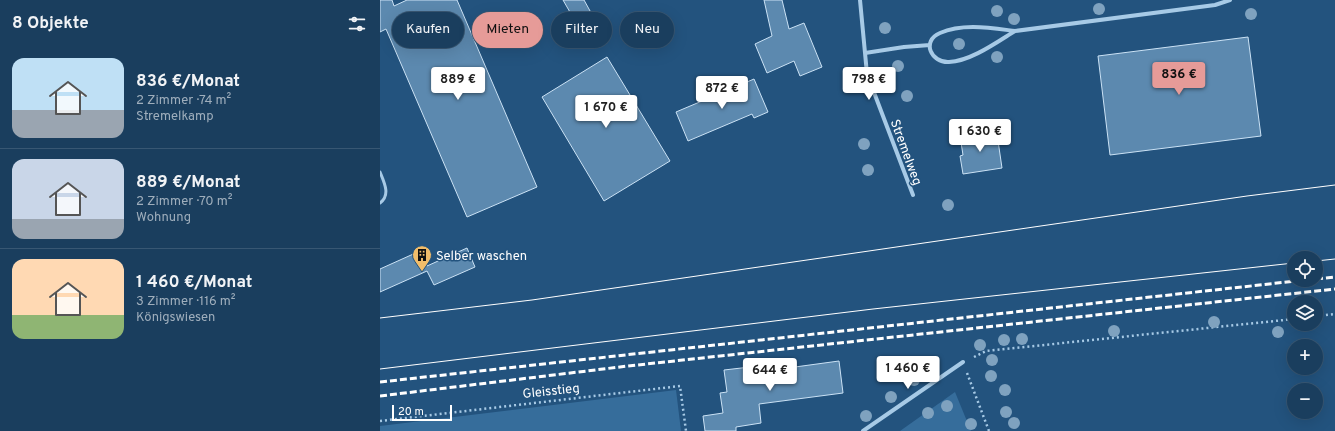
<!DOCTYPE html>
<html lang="de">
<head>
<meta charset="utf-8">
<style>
	body { margin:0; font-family:Overpass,sans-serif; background:#234564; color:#f1f3f6; height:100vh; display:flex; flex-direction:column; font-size:15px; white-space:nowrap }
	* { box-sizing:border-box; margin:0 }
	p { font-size:13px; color:#9faebc }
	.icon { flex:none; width:22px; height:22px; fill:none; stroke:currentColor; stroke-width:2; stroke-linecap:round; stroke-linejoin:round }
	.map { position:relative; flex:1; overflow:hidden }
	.details { display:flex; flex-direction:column; background:#1a3e5e; width:380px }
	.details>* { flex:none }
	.hud { position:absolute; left:12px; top:12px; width:380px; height:36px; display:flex; gap:8px }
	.controls { position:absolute; left:907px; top:251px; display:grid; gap:8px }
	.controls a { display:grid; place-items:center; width:36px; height:36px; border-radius:50%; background:#1a3e5e; box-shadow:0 4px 16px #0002,0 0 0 1px #385773; font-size:20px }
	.scale { position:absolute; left:12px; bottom:10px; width:60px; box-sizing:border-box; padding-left:4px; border:2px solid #fff; border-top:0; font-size:11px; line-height:14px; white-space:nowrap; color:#fff; -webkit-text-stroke:3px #23537e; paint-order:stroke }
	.price { position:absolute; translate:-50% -34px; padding:0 9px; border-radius:4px; background:#fff; color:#222; font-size:13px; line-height:26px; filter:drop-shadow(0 1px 2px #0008) }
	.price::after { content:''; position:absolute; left:50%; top:24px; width:12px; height:9px; margin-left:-6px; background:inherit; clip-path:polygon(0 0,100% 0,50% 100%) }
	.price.active { background:#e69b98; color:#111 }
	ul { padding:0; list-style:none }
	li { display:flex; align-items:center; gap:12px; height:100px; padding:0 12px }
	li+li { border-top:1px solid #385773 }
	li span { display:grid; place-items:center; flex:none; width:112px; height:80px; border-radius:12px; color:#555 }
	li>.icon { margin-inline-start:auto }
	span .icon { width:48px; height:48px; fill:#fffc; stroke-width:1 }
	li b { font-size:17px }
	h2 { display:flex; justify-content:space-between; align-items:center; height:48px; padding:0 12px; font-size:17px }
	.chip { padding:0 14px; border-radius:18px; background:#1a3e5e; box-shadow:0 4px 16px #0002,0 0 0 1px #385773; font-size:14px; line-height:36px }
	.chip.active { background:#e69b98; color:#111 }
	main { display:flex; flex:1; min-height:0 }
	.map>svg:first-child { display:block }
	.green { fill:#366d9b }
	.building { fill:#5c89af; stroke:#cbe2f5 }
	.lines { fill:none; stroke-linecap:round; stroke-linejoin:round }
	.path { stroke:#a7cae6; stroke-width:2.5; stroke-dasharray:2 3; stroke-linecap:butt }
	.service { stroke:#a7cae6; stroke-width:3 }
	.minor { stroke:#a7cae6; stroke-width:4 }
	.tram { stroke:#fff; stroke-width:1 }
	.rail { stroke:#fff; stroke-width:3; stroke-dasharray:7 3; stroke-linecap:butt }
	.tree { fill:#7fa2bf }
	.labels { text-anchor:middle; stroke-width:3; stroke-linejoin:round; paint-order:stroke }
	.street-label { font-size:13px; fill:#fff; stroke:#23537e }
	.poi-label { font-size:13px; fill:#fff; stroke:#23537e; text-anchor:start }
</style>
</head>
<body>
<main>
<section class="details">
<h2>8 Objekte<svg class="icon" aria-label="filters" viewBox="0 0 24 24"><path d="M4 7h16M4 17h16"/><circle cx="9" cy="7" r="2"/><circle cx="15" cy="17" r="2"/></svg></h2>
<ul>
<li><span style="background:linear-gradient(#bfe0f5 65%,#9aa5b1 0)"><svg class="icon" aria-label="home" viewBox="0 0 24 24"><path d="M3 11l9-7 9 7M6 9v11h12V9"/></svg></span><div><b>836 €/Monat</b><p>2 Zimmer · 74 m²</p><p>Stremelkamp</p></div></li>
<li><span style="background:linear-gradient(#c9d6e8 75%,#9aa5b1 0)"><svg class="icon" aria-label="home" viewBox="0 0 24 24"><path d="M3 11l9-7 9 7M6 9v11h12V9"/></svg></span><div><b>889 €/Monat</b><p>2 Zimmer · 70 m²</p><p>Wohnung</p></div></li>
<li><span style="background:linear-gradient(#ffd9b3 70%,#8fb573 0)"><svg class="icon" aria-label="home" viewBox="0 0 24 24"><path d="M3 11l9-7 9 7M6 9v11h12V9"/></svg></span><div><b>1 460 €/Monat</b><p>3 Zimmer · 116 m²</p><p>Königswiesen</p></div></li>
</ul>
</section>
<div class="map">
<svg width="955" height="431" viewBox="0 0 955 431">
	<rect width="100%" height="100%" fill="#23537e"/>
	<path class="green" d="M296 390 301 431H0V426Z
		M575 392 591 431H520Z"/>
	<path class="building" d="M0 0H12L14 6 27 0H77L157 187 87 217 6 29 0 32Z
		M183 0H204L225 38 210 47Z
		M384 0H402L409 29 424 23 442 67 420 76 414 61 387 73 375 44 392 36Z
		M868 37 881 136 730 155 718 56Z
		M227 57 290 161 224 201 162 97Z
		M374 79 388 112 374 118 372 114 308 141 296 112Z
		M597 133V138L617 134 622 168 583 174 580 156 583 155 580 136Z
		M87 248 95 267 54 285 47 271 0 292V269L40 251 47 266Z
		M459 361 463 393 379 404 381 423 356 427V431H325L323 416 343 413 340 393 347 392 344 370 370 367 371 373Z"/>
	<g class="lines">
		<path class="path" d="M936 316 955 314
			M594 357 606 351 914 319
			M587 373 609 431
			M0 421 300 386 306 431"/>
		<path class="service" d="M0 172C4 182 11 195 0 203"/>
		<path class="minor" d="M480 0 487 74 533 195
			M635 31C617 42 591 61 569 62 551 63 541 41 560 33 583 23 611 28 635 31L835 5 850 0
			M485 53 524 47 550 45
			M483 431 583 362"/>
		<path class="tram" d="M936 261 955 259
			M0 318 152 300 867 196 955 185
			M0 369 493 309 914 263"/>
		<path class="rail" d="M936 279 955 277
			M0 382 925 280
			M0 396 248 366 955 289"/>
	</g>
	<g class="tree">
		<circle cx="719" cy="9" r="6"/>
		<circle cx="617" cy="11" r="6"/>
		<circle cx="871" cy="14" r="6"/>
		<circle cx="634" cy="19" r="6"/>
		<circle cx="505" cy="28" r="6"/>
		<circle cx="579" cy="44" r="6"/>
		<circle cx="617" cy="57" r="6"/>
		<circle cx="518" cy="66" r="6"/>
		<circle cx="527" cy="96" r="6"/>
		<circle cx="484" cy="144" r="6"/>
		<circle cx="488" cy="170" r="6"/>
		<circle cx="568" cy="205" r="6"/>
		<circle cx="834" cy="322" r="6"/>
		<circle cx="734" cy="331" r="6"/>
		<circle cx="898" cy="332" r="6"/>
		<circle cx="642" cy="339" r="6"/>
		<circle cx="624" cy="340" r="6"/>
		<circle cx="600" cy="345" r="6"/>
		<circle cx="612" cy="360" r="6"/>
		<circle cx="611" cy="376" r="6"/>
		<circle cx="534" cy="380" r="6"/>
		<circle cx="625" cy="390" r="6"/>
		<circle cx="511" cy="397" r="6"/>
		<circle cx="567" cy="406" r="6"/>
		<circle cx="626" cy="412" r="6"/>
		<circle cx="548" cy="413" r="6"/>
		<circle cx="486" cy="416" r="6"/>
		<circle cx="634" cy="423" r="6"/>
		<circle cx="591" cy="424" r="6"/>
	</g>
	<defs>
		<g id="building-pin" transform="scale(1)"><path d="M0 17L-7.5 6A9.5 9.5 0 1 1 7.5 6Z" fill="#f1bd6a" stroke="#23537e"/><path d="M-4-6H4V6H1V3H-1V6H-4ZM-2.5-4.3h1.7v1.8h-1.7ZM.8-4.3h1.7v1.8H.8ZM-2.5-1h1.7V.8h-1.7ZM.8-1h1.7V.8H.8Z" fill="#111"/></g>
	</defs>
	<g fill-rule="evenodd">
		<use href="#building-pin" x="42" y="255"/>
	</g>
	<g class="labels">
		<g class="street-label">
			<text transform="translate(527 152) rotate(70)" y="5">Stremelweg</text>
			<text transform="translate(171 390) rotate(-6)" y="5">Gleisstieg</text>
		</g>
		<g class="poi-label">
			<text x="56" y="260">Selber waschen</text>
		</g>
	</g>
</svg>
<div class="controls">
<a><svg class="icon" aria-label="locate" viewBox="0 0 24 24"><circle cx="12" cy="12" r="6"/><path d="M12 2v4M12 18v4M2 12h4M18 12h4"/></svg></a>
<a><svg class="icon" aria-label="layers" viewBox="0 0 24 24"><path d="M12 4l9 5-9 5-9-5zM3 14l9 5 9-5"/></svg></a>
<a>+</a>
<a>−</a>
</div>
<div class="scale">20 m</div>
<b class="price active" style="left:799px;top:96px">836 €</b>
<b class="price" style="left:78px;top:101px">889 €</b>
<b class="price" style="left:489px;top:101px">798 €</b>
<b class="price" style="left:342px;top:110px">872 €</b>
<b class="price" style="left:226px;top:129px">1 670 €</b>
<b class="price" style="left:600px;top:153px">1 630 €</b>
<b class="price" style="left:528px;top:390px">1 460 €</b>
<b class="price" style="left:390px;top:392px">644 €</b>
<div class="hud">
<a class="chip">Kaufen</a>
<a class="chip active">Mieten</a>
<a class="chip">Filter</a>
<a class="chip">Neu</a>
</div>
</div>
</main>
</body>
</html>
